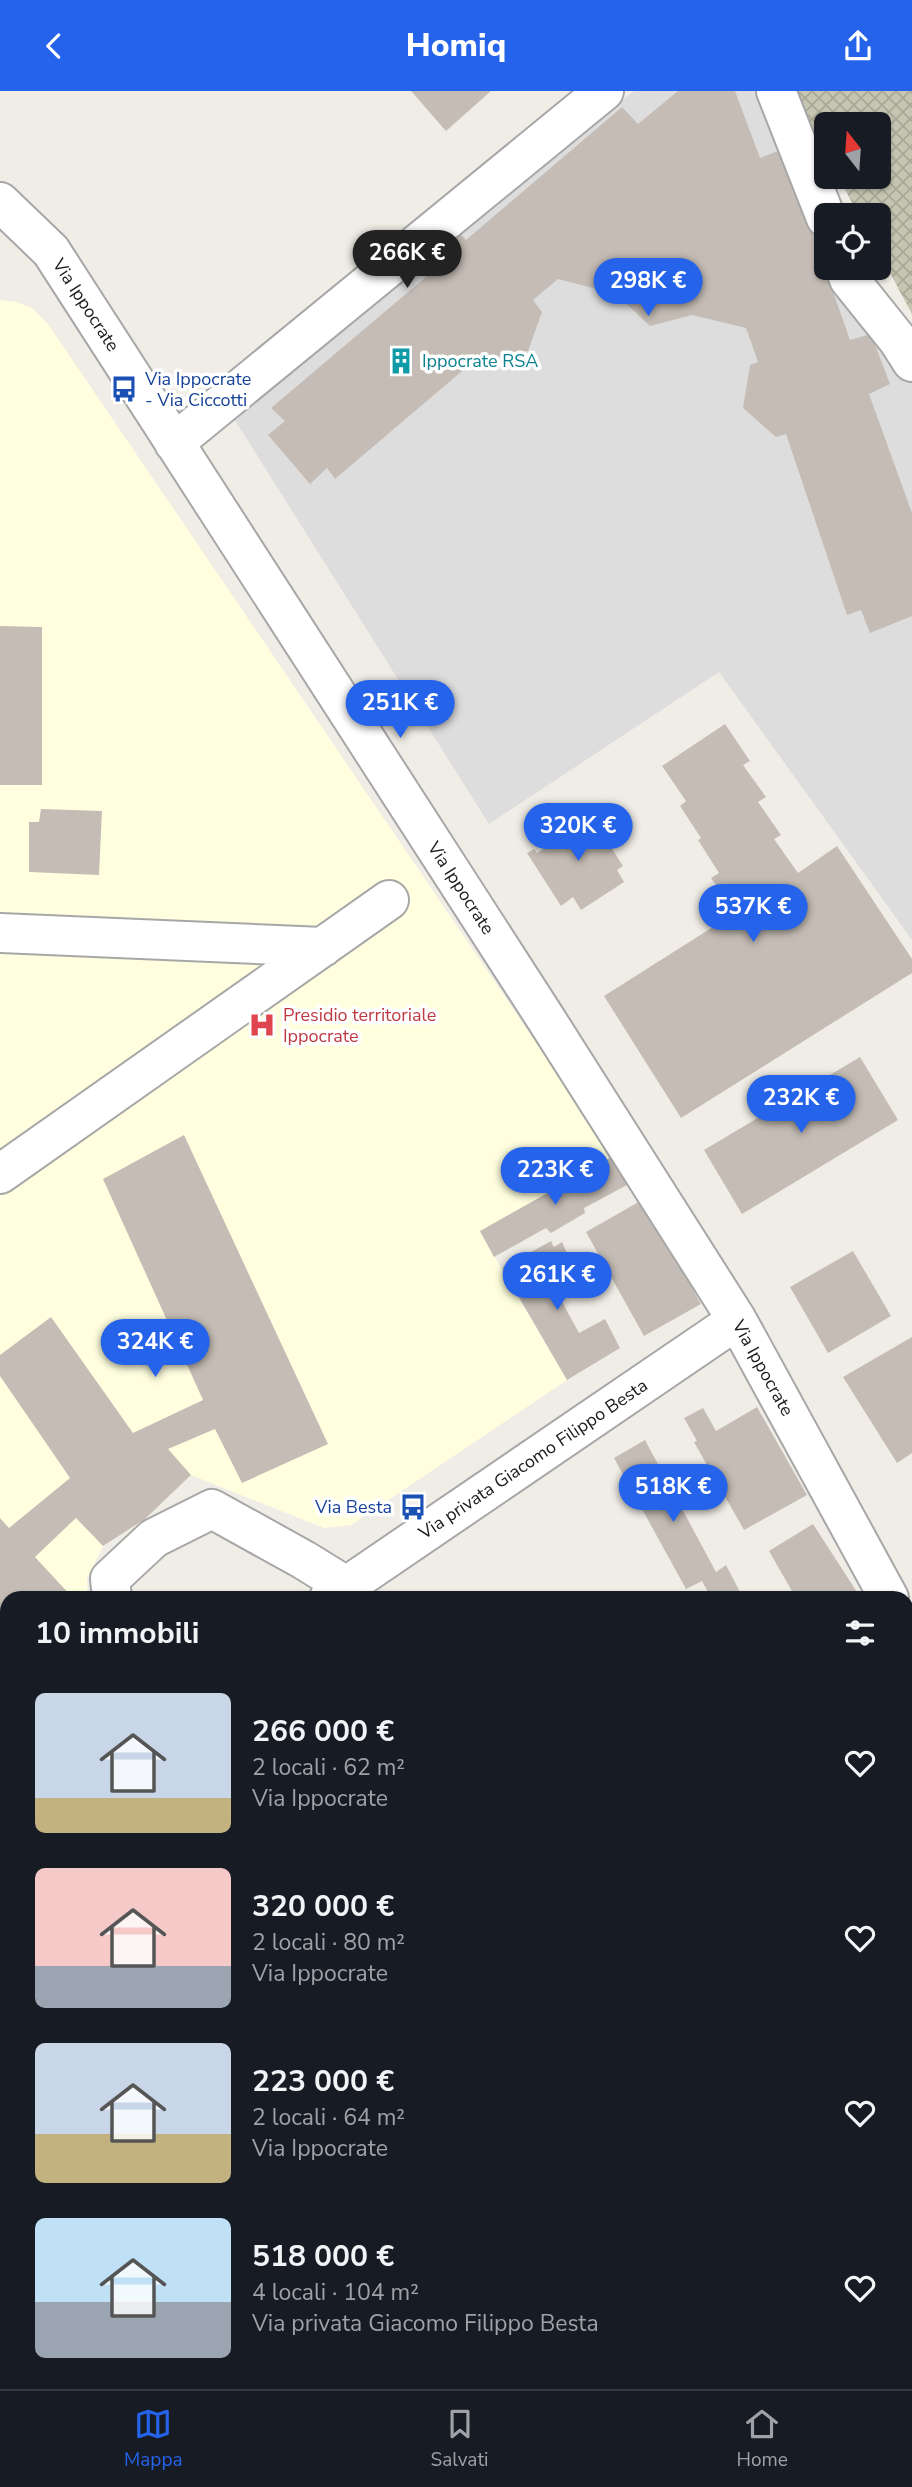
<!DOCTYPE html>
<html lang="it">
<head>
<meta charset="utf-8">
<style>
	body { margin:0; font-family:"Nunito Sans",sans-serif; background:#242831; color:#f1f3f6; height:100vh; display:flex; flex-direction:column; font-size:26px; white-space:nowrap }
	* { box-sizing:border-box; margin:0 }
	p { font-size:23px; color:#9ea1a6 }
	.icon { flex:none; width:38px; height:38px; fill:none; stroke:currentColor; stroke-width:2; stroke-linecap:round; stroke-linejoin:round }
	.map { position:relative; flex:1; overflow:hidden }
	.panel { position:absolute; left:0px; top:1500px; width:914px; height:800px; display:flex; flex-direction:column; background:#171b24; border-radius:21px 21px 0 0; box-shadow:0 2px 5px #0004 }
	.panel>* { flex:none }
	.needle { width:46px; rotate:343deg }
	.tools { position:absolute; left:814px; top:21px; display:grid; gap:14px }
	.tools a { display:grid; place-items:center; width:77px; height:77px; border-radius:10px; background:#171b24; box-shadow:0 2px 5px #0004; font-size:35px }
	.price { position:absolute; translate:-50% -60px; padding:0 16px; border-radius:24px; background:#2563eb; color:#fff; font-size:23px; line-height:46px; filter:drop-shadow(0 2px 4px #0008) }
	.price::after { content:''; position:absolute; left:50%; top:42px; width:21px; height:16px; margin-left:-10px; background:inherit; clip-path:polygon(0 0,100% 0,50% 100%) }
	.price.current { background:#222; color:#fff }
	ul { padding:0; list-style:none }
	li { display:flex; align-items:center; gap:21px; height:175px; padding:0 35px }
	li span { display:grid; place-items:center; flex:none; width:196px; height:140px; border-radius:10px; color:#555 }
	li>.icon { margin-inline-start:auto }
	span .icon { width:84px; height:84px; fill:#fffc; stroke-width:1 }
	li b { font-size:30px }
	h2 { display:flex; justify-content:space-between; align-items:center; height:84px; padding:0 35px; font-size:30px }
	header { display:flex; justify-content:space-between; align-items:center; height:91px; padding:0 35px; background:#2563eb; color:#fff; font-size:32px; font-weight:800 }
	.dock { display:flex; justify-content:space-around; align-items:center; height:98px; border-top:2px solid #363941; background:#171b24; font-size:19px; color:#9ea1a6 }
	.dock a { display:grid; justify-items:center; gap:4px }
	.dock .current { color:#2563eb }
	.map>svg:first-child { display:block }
	.residential { fill:#dedddd }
	.industrial { fill:#e9d8e6 }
	.education { fill:#ffffe0 }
	.construction { fill:url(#construction-cross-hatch) }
	.pitch { fill:#84dfbd }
	.building { fill:#c5bdb5 }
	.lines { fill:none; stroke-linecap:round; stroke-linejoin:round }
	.minor-casing { stroke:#a7a7a7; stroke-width:42 }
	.minor { stroke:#fff; stroke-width:38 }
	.rail { stroke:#6e6e6e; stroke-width:5; stroke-dasharray:14 14; stroke-linecap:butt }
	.labels { text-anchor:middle; stroke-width:7; stroke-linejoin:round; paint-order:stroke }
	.street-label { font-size:18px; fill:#202020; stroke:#fff }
	.culture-label { font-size:18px; fill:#0d838f; stroke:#fff; text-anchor:start }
	.transit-label { font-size:18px; fill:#164399; stroke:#fff; text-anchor:start }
	.health-label { font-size:18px; fill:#be3a42; stroke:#fff; text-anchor:start }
</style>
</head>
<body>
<header><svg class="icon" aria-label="back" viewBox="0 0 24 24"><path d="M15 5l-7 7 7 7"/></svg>Homiq<svg class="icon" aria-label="share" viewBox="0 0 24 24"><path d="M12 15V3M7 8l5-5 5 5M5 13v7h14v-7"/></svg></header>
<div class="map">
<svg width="912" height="2298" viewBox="0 0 912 2298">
	<defs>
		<pattern id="construction-cross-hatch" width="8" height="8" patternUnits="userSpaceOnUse" patternTransform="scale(1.75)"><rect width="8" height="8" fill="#c5c5b1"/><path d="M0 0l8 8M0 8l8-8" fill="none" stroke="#a9a998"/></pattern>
	</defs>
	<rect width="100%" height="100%" fill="#f0ede6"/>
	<path class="residential" d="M634 0H766L826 124V177H868L912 253V849L719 581 489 733 233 326Z
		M322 2293H763L761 2298H326Z"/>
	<path class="industrial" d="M912 1699V2274L906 2298H761L763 2292H906V1720Z"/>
	<path class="education" d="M0 209 16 211 32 217 48 233 613 1065 480 1141 567 1289 351 1434 324 1437 191 1384 145 1428 103 1455 87 1488 88 1507H7V1681L0 1686Z
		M0 1872 7 1883V2141L0 2146Z"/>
	<path class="construction" d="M791 0H912V223L879 161 878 124H859L838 86H878V33H826V64Z"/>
	<path class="pitch" d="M7 2251V2292H322L326 2298H0V2256Z"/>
	<path class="building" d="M411 0H491L446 40Z
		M678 0H735L760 67 783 58 850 249 871 243 890 293 869 303 912 422V525L870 542 861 519 847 524 786 343 776 346 743 317 750 274 758 271 746 237 692 224 650 235 616 203 558 188 533 209 542 221 528 260 487 268 481 264 335 388 327 377 310 393 268 344 285 330 271 317 427 185 413 167 452 134 466 149 622 16 638 33Z
		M0 535 42 536V694H0Z
		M725 633 750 670 743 674 766 706 758 711 781 744 774 748 798 782 837 755 912 868V882L681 1027 604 905 735 822 711 787 719 782 698 749 701 747 680 715 686 710 662 675Z
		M41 718 102 720 99 784 29 781V731H39Z
		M591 725 623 775 617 779 624 791 581 819 573 806 561 815 527 762 534 758 537 762 554 751 546 739 564 728 571 738Z
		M860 966 898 1029 742 1123 704 1059Z
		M184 1044 328 1353 242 1392 215 1338 168 1358 191 1384 145 1428 103 1455 76 1427 35 1466 73 1507H7V1582L0 1574V1427L9 1437 70 1387 0 1285V1264L51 1226 133 1342 203 1309 103 1088Z
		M613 1065 627 1094 584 1117 585 1122 551 1142 546 1137 494 1166 480 1140Z
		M642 1109 701 1213 644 1245 586 1141Z
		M551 1150 554 1156 562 1151 571 1171 547 1183 579 1242 605 1228 620 1257 567 1289 502 1177Z
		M853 1160 891 1225 828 1262 790 1196Z
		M912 1246V1362L897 1372 843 1286Z
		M757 1316 807 1404 744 1439 694 1351 697 1350 684 1327 703 1317 716 1340Z
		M645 1349 716 1481 726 1474 743 1507H711L702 1490 686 1498 614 1367Z
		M813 1433 857 1501 860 1507H796L769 1460Z
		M360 2292H433L437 2298H363Z
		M580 2292H655L658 2298H583Z"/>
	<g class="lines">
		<g class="minor-casing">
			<path id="minor" d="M776 0 826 127
				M0 111 51 160 546 928 737 1229 889 1507
				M845 177 849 188 898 249 912 271
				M174 352 604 0
				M0 842 323 856
				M0 1083 389 809
				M112 1507 110 1488 154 1447 212 1418 304 1469 346 1495
				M329 1507 737 1229
				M906 1542 912 1553
				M906 1655 912 1652
				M0 2183 7 2178
				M123 2292 127 2298
				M233 2292 237 2298
				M80 2298 83 2292"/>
		</g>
		<use href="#minor" class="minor"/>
		<path class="rail" d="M906 1829 912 1808
			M906 1965 912 1943
			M906 2098 912 2076
			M788 2298 790 2292
			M822 2298 823 2292
			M855 2298 856 2292"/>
	</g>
	<defs>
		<g id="building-bare" transform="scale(2.1)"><path d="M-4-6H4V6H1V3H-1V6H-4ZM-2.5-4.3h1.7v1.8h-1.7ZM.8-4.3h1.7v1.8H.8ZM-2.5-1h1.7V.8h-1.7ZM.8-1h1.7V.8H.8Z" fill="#0f9aa8" stroke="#fff" stroke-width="2.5" paint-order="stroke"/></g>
		<g id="bus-bare" transform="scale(2.1)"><path d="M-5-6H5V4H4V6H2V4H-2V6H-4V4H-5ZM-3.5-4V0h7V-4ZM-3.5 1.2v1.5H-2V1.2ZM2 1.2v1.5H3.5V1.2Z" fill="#1a4fb4" stroke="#fff" stroke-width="2.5" paint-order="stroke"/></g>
		<g id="hospital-bare" transform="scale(2.1)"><path d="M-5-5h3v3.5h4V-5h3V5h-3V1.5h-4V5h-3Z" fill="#e0444e" stroke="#fff" stroke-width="2.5" paint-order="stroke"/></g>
	</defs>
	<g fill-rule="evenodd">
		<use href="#building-bare" x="401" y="270"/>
		<use href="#bus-bare" x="124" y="298"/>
		<use href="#hospital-bare" x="262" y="934"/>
		<use href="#bus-bare" x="413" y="1416"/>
	</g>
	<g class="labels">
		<g class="street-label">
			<text transform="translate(86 214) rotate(57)" y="6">Via Ippocrate</text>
			<text transform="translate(461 797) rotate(57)" y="6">Via Ippocrate</text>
			<text transform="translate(763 1277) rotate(61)" y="6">Via Ippocrate</text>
			<text transform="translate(533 1368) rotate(-34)" y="6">Via privata Giacomo Filippo Besta</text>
		</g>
		<g class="culture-label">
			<text x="422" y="276">Ippocrate RSA</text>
		</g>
		<g class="transit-label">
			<text x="145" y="294">Via Ippocrate<tspan x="145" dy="21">- Via Ciccotti</tspan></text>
			<text x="392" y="1422" text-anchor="end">Via Besta</text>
		</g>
		<g class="health-label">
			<text x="283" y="930">Presidio territoriale<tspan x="283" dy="21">Ippocrate</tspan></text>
		</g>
	</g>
</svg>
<div class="tools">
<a><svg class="needle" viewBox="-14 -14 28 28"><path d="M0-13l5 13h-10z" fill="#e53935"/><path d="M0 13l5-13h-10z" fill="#9ea1a6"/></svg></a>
<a><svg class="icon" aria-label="locate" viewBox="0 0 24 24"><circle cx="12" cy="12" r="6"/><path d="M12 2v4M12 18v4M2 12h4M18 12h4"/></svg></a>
</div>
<b class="price current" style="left:407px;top:199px">266K €</b>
<b class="price" style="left:648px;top:227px">298K €</b>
<b class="price" style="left:400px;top:649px">251K €</b>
<b class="price" style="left:578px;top:772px">320K €</b>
<b class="price" style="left:753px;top:853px">537K €</b>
<b class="price" style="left:801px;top:1044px">232K €</b>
<b class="price" style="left:555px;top:1116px">223K €</b>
<b class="price" style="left:557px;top:1221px">261K €</b>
<b class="price" style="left:155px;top:1288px">324K €</b>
<b class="price" style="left:673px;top:1433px">518K €</b>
<section class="panel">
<h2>10 immobili<svg class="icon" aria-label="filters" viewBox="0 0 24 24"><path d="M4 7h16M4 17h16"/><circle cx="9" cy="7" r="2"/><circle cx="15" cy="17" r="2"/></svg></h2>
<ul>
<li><span style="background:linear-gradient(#c9d6e8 75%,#c2b280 0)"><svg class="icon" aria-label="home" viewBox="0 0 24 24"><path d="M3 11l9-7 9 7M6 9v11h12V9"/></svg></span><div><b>266 000 €</b><p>2 locali · 62 m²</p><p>Via Ippocrate</p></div><svg class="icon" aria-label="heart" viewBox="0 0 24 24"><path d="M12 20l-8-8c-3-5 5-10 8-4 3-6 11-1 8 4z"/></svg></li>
<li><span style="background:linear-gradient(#f6c9c9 70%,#9aa5b1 0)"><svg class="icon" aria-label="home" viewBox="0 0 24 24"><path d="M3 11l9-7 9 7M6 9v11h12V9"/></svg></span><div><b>320 000 €</b><p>2 locali · 80 m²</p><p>Via Ippocrate</p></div><svg class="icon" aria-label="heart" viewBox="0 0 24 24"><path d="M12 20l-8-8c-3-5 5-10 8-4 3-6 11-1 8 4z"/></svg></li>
<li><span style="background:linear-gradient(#c9d6e8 65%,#c2b280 0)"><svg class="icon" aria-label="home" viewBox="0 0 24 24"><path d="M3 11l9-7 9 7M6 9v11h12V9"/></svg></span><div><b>223 000 €</b><p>2 locali · 64 m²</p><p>Via Ippocrate</p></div><svg class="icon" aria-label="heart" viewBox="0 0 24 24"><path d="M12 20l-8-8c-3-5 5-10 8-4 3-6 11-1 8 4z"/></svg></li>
<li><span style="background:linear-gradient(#bfe0f5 60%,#9aa5b1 0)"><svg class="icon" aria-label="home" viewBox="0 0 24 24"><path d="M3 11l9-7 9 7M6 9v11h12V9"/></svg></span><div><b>518 000 €</b><p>4 locali · 104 m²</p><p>Via privata Giacomo Filippo Besta</p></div><svg class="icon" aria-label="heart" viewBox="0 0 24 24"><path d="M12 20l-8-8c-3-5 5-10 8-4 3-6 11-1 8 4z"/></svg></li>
</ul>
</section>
</div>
<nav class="dock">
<a class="current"><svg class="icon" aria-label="map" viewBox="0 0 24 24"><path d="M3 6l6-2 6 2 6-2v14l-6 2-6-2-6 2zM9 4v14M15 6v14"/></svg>Mappa</a>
<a><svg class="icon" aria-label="saved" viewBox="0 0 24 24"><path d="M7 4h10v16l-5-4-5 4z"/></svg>Salvati</a>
<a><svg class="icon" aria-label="home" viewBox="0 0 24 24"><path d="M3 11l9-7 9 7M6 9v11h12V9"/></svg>Home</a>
</nav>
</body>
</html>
